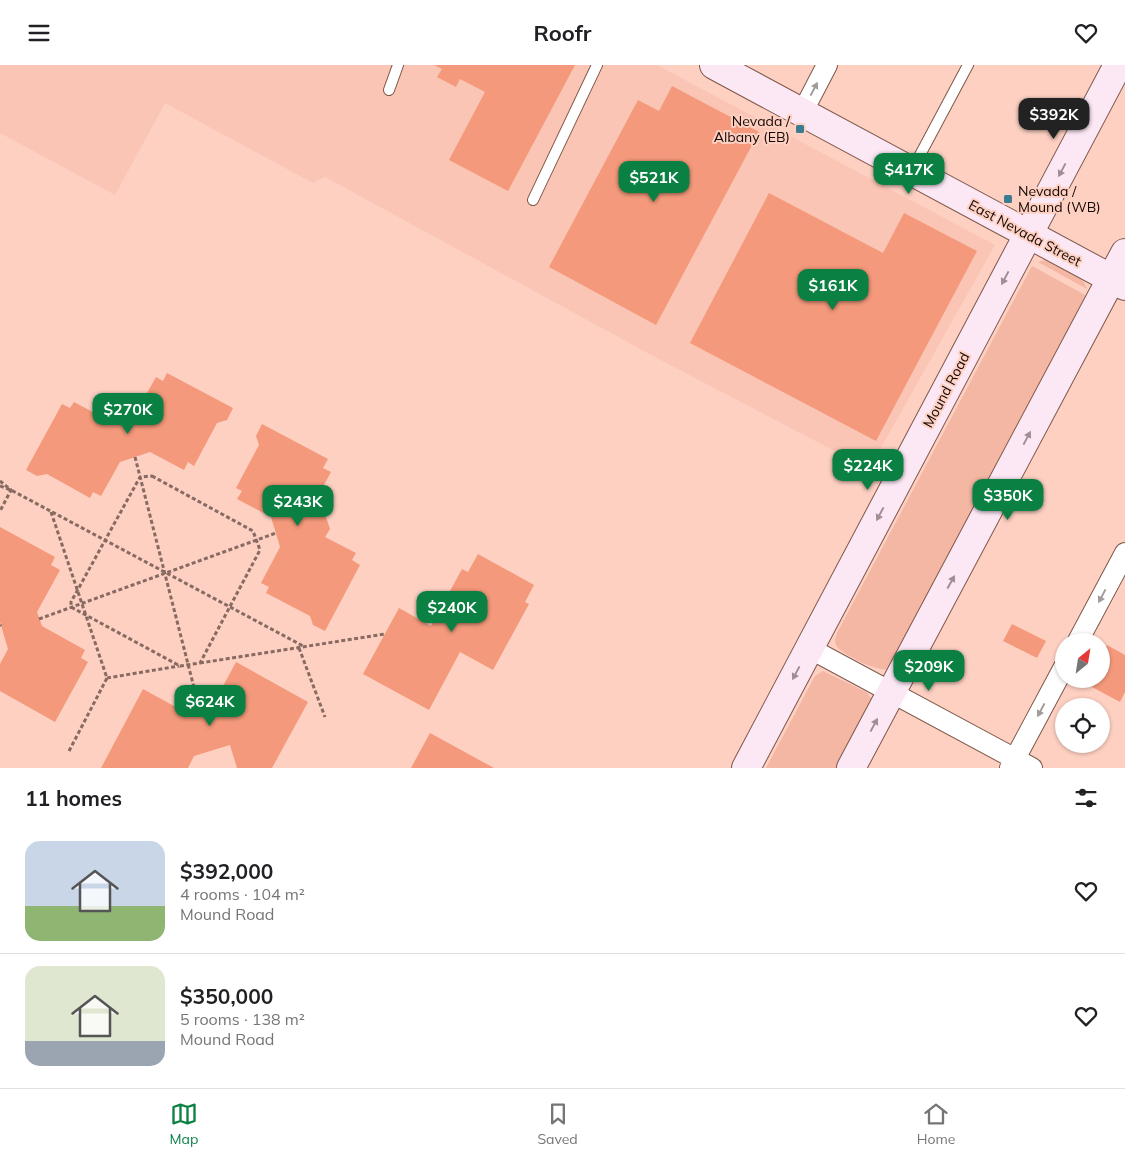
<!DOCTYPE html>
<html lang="en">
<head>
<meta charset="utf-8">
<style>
	body { margin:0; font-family:Mulish,sans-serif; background:#f2f2f2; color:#202124; height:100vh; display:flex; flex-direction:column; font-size:19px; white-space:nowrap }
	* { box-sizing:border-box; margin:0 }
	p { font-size:16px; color:#757577 }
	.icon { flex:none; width:28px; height:28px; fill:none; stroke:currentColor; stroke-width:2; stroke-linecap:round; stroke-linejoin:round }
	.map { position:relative; height:703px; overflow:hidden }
	.sheet { display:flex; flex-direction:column; background:#fff; flex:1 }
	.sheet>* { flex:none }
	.needle { width:32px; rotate:30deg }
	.controls { position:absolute; left:1055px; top:568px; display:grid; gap:10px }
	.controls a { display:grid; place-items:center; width:55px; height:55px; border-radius:50%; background:#fff; box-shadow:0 1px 4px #0004; font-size:25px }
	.price { position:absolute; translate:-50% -42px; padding:0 11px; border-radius:10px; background:#0b8043; color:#fff; font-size:16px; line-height:32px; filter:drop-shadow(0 1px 2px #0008) }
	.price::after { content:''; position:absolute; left:50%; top:30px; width:15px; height:11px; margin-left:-8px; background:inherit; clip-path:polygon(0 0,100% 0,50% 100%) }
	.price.active { background:#222; color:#fff }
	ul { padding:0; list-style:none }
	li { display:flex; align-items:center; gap:15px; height:125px; padding:0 25px }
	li+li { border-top:1px solid #e0e0e0 }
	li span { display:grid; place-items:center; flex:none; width:140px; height:100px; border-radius:15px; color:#555 }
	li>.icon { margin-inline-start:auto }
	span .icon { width:60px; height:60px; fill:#fffc; stroke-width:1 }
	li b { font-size:21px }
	h2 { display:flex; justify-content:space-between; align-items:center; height:60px; padding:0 25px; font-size:21px }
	header { display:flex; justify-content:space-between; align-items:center; height:65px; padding:0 25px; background:#fff; font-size:22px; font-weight:700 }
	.tab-bar { display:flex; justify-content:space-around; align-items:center; height:70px; border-top:1px solid #e0e0e0; background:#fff; font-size:14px; color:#757577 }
	.tab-bar a { display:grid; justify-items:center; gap:2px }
	.tab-bar .active { color:#0b8043 }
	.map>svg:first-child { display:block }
	.built { fill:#fac5b4 }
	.green { fill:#f3b7a3 }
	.building { fill:#f4997b }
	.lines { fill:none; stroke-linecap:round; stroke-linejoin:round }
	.lane-casing { stroke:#7d574a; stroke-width:12 }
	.street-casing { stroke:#7d574a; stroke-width:22 }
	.secondary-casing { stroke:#7d574a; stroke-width:30 }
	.path { stroke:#886a62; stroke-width:3; stroke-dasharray:4 2.5; stroke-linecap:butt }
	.lane { stroke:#fff; stroke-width:10 }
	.street { stroke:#fff; stroke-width:20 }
	.secondary { stroke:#fce7f5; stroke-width:28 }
	.oneway { fill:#a19c9b }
	.oneway2 { fill:#a08d95 }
	.poi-dot { fill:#3b7c8e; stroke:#fdd0c2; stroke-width:2 }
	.labels { text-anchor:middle; stroke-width:4; stroke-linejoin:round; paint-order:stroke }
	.poi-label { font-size:14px; fill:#150704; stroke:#fdd0c2; text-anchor:end }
	.street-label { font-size:14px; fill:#150704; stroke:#fdd0c2 }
</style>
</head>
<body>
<header><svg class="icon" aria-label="menu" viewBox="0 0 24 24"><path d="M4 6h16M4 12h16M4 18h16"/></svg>Roofr<svg class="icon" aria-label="heart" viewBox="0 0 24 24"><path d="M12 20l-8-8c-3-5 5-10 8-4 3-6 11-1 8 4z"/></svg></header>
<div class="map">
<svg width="1125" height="703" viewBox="0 0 1125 703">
	<rect width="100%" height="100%" fill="#fdd0c2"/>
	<path class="built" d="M0 0H657L995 180 869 404 653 291 325 112 313 118 165 38 115 130 0 68Z"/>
	<path class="green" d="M1045 195C1058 199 1084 210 1087 224L1038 197Z
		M1032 201 1087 231 889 604C880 608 840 589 836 580 834 576 836 572 837 568Z
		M823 606 866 627 871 633 872 638 840 703H766L815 611Z"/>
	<path class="building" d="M434 0H575L508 126 449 95 485 27 460 14 456 22 437 12 442 4Z
		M672 21 759 67 656 260 549 202 638 35 659 46Z
		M769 128 883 188 904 148 977 186 876 376 690 278Z
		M167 308 233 343 227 355 217 358 194 401 188 397 184 405 150 387 120 397 101 431 93 427 90 433 47 409 37 411 26 405 62 339 70 343 74 337 104 353 109 345 130 338 138 344 156 312 163 316Z
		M262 359 328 394 323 403 331 407 314 438 323 443 330 464 325 472 356 488 352 495 360 500 325 566 313 560 310 551 266 528 269 522 261 518 280 482 271 452 237 434 242 426 236 423 259 380 256 371Z
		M0 462 55 492 51 500 60 505 37 547 42 561 85 585 81 593 88 597 55 657 0 626V599L8 584 0 557Z
		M478 489 534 520 525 537 529 539 493 605 460 587 429 645 363 609 399 543 431 561 462 504 468 507Z
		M1012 559 1046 576 1037 593 1003 576Z
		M1107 580 1125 590V627L1120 637 1077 614H1101V591Z
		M236 597 308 637 272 703H237L230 680 194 691 188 703H101L143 624 194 652 199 642 209 647Z
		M430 668 494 703H411Z"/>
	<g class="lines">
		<g class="lane-casing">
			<path id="lane" d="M389 25 398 0
				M912 105 968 0
				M533 135 597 0"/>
		</g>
		<g class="street-casing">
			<path id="street" d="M802 48 827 0
				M1078 576 1125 488
				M809 583 1032 703
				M1010 703 1064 602"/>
		</g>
		<g class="secondary-casing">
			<path id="secondary" d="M714 0 1125 221
				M746 703 1118 0
				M851 703 1125 188"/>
		</g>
		<path class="path" d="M135 392 199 642
			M152 411 253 466 260 485 200 598 180 601 71 542V537L140 412Z
			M0 416 11 425 0 446
			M0 421 11 425 305 582
			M51 447 107 613 68 688
			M39 554 276 468
			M0 560 1 561
			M299 583 325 652
			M200 598 385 569
			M107 613 179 601"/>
		<use href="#lane" class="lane"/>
		<use href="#street" class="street"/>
		<use href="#secondary" class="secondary"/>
	</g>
	<defs><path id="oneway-solid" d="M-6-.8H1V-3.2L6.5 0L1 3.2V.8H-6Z" transform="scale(1.25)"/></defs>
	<g class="oneway">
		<use href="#oneway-solid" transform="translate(814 24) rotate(-62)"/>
		<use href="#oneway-solid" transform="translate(1102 531) rotate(118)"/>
		<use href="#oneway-solid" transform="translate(1041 645) rotate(118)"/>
	</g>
	<g class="oneway2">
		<use href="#oneway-solid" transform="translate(1062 105) rotate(118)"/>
		<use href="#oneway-solid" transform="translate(1005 213) rotate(118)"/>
		<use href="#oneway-solid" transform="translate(1027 373) rotate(-62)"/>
		<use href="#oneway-solid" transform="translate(880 449) rotate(118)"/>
		<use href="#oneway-solid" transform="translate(951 517) rotate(-61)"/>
		<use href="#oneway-solid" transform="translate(796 608) rotate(118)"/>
		<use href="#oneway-solid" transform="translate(874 660) rotate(-62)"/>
	</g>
	<g class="poi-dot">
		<rect x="795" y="59" width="10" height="10" rx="2.5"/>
		<rect x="1003" y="129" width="10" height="10" rx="2.5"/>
	</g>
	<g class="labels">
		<g class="poi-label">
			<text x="790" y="61">Nevada /<tspan x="790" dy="16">Albany (EB)</tspan></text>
			<text x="1018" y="131" text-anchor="start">Nevada /<tspan x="1018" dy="16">Mound (WB)</tspan></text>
		</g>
		<g class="street-label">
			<text transform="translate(1025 168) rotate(28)" y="5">East Nevada Street</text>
			<text transform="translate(946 325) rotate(-62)" y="5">Mound Road</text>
		</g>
	</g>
</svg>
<div class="controls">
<a><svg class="needle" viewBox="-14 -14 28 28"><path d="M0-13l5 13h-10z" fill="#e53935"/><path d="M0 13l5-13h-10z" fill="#757577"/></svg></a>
<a><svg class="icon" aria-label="locate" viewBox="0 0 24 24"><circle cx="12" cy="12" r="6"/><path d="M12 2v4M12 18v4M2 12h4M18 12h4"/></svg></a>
</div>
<b class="price active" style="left:1054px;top:75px">$392K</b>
<b class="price" style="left:909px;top:130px">$417K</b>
<b class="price" style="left:654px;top:138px">$521K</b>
<b class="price" style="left:833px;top:246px">$161K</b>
<b class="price" style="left:128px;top:370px">$270K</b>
<b class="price" style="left:868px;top:426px">$224K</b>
<b class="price" style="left:1008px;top:456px">$350K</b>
<b class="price" style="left:298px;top:462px">$243K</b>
<b class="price" style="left:452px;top:568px">$240K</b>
<b class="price" style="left:929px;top:627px">$209K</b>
<b class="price" style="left:210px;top:662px">$624K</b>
</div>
<section class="sheet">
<h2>11 homes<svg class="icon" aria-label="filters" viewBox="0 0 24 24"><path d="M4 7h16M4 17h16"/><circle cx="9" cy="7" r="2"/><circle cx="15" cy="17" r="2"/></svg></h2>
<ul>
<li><span style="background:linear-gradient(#c9d6e8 65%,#8fb573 0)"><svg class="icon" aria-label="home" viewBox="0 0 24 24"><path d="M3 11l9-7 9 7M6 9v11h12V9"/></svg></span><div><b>$392,000</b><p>4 rooms · 104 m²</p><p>Mound Road</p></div><svg class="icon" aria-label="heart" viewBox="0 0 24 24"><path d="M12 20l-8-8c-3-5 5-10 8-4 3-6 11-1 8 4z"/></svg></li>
<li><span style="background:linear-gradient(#dfe7d0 75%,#9aa5b1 0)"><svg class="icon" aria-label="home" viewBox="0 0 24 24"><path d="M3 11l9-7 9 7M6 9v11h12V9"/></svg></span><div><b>$350,000</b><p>5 rooms · 138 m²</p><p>Mound Road</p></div><svg class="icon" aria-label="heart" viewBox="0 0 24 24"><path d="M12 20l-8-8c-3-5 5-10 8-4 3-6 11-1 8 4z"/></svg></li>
</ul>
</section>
<nav class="tab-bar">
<a class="active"><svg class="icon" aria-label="map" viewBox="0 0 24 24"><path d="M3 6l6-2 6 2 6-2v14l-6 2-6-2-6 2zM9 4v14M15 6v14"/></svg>Map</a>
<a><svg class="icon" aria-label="saved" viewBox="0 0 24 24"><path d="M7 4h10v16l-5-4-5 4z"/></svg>Saved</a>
<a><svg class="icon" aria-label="home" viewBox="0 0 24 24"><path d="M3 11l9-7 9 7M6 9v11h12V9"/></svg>Home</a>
</nav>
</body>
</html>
